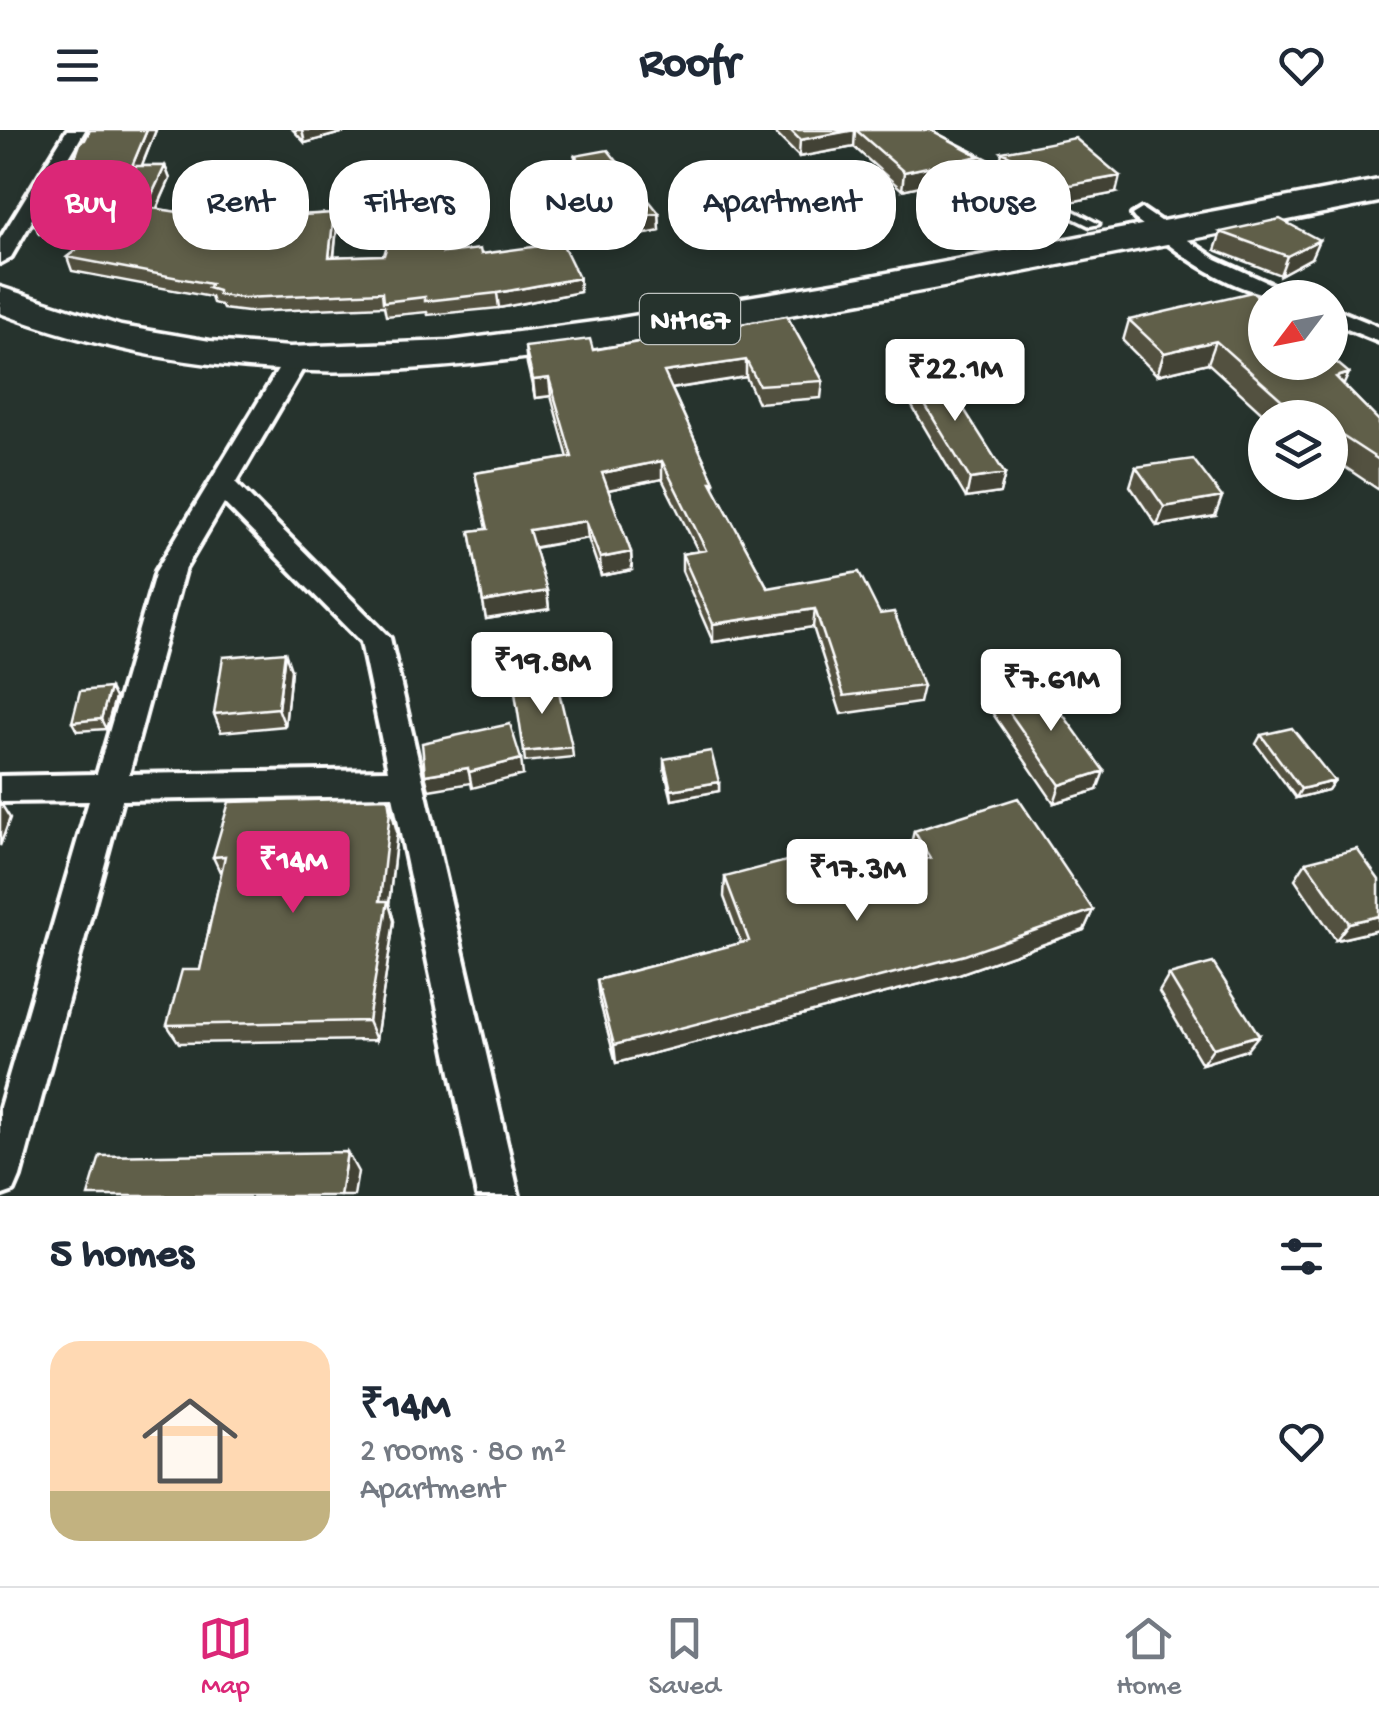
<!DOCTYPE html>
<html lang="en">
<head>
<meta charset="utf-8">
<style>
	body { margin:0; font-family:"Gochi Hand",sans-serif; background:#f6f6f7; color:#1f2937; height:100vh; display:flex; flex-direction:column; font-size:38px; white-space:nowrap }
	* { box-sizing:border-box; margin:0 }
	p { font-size:32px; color:#747a83 }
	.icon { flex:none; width:55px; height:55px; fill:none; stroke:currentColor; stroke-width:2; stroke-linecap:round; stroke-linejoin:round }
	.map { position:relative; height:1066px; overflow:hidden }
	.drawer { display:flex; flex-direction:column; background:#fff; flex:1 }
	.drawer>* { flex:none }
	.top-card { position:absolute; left:30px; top:30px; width:1320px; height:90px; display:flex; gap:20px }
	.needle { width:65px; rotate:238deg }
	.buttons { position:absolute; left:1248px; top:150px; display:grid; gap:20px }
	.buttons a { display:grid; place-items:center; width:100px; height:100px; border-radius:50%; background:#fff; box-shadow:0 5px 15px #0003; font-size:50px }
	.price { position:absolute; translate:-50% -85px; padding:0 22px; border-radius:10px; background:#fff; color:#222; font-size:32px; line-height:65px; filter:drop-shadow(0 2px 5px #0008) }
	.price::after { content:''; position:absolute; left:50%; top:60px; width:30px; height:22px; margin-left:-15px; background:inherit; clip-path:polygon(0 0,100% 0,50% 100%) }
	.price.on { background:#db2777; color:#fff }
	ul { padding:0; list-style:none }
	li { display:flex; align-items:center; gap:30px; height:250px; padding:0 50px }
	li span { display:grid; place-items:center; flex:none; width:280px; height:200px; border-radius:30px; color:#555 }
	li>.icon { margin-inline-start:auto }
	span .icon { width:120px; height:120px; fill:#fffc; stroke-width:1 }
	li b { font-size:42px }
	h2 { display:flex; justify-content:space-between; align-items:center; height:120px; padding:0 50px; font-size:42px }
	.pill { padding:0 35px; border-radius:40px; background:#fff; box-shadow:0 5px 15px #0003; font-size:35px; line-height:90px }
	.pill.on { background:#db2777; color:#fff }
	header { display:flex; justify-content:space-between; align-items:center; height:130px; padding:0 50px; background:#fff; font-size:45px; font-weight:700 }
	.dock { display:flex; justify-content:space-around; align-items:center; height:140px; border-top:2px solid #e0e1e3; background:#fff; font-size:28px; color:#747a83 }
	.dock a { display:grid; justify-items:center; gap:5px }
	.dock .on { color:#db2777 }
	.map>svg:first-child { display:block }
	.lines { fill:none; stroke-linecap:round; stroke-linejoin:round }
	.lane-casing { stroke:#fff; stroke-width:7 }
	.street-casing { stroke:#fff; stroke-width:8 }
	.highway-casing { stroke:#fff; stroke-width:7 }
	.lane { fill:#26332d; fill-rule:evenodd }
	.street { fill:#26332d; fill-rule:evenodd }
	.highway { fill:#26332d; fill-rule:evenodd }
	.wall { fill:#535140; stroke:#fff; stroke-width:2.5 }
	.shaded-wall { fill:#434234; stroke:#fff; stroke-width:2.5 }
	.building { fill:#605e4a; stroke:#fff; stroke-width:2.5 }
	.labels { text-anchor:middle; stroke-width:8; stroke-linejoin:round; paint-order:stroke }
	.shield { fill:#26332d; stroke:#bec2c0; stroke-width:2.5 }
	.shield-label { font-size:30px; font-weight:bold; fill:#fff }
</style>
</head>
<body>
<header><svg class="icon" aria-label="menu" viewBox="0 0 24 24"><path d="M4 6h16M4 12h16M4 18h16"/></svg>Roofr<svg class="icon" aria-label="heart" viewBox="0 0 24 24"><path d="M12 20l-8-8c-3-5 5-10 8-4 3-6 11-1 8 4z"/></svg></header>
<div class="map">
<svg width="1379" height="1066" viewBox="0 0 1379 1066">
	<rect width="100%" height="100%" fill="#26332d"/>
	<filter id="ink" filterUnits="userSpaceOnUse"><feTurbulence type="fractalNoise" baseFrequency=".01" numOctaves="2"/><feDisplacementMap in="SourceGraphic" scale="20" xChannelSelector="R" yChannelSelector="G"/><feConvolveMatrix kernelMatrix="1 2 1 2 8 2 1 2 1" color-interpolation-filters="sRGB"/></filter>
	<g filter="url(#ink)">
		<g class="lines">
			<g class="lane-casing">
				<path id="lane" d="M1026 61H1034L1099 94 1090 96 1026 65Z"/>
			</g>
			<g class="street-casing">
				<path id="street" d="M67 0H85L11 127 0 133V109Z
					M1142 79 1216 129 1301 168C1234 168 1186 128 1135 89L1132 85Z
					M1330 177 1379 197V212L1330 192Z
					M296 223 308 230 236 353 390 508 519 1066H477L393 666 122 670 20 1047 14 1061 0 1066V977L89 671 0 672V646L97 644 156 441 284 230ZM224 373 361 512 388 640 129 644 184 441Z"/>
			</g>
			<g class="highway-casing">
				<path id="highway" d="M1379 50V72C1181 111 983 151 784 186 508 233 273 284 0 183V157L121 196 210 211 290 217 450 211 609 190 845 151Z"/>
			</g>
			<use href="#lane" class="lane"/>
			<use href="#street" class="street"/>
			<use href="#highway" class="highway"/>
		</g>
		<path class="wall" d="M90 0H156L142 36H165L170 49 157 79 222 89 334 83 337 97 334 127 384 125 455 97 449 122 481 124 579 148 580 162 499 178 428 185 427 182 386 186 384 176 247 182 223 179 221 175 213 173 211 167 72 141 67 127 96 105 39 104 33 90 71 39Z
			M293 0H352L305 13Z
			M772 0H931L1000 35 1002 22 1116 63 1065 73 1047 64 1044 77 986 88 947 50 902 60 854 17 799 27Z
			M575 26 659 83 660 101 626 108 576 44Z
			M1221 102 1311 128 1280 145 1215 120Z
			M787 186 823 251 821 268 758 273 746 247 672 259 714 352V358L768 458 880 484 923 556 919 573 841 584 813 497 713 512 682 441V424L698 421 662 349 608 360 631 422 632 440 601 446 588 408 534 418 547 461 549 479 486 489 470 401 487 399 475 343 568 328 551 266 535 268 527 234 525 217 593 220Z
			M1129 190 1349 243 1343 254 1379 291V360L1330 327V288H1268L1208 233 1157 245 1123 211Z
			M905 242 1005 344 1000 363 966 368 903 261Z
			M1136 337 1215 386 1157 396 1130 356Z
			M291 540 285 596 221 602 214 584Z
			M998 566 1097 660 1054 673 993 584Z
			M115 568 106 599 77 601 72 592Z
			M1261 605 1334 651 1328 660 1296 668 1256 614Z
			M572 617 573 627 525 632 524 622Z
			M664 629 719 652V661L672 670 664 638Z
			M388 668 397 702 389 774 394 791 376 910 179 913 167 895 200 840 221 744 213 727Z
			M914 701 1093 780 1084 800 959 844 616 933 599 869 597 850 741 813 724 767 725 747 825 752 915 732 909 722Z
			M1306 732 1379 800 1336 810 1295 749Z
			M1169 845 1247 920 1202 934 1159 862Z"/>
		<path class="shaded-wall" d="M147 0H156L136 50 132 36Z
			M302 0H352L305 13Z
			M855 0 854 17 799 27 800 10Z
			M950 32 947 50 902 60 904 42Z
			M165 36 170 49 151 91 146 77Z
			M1120 46 1116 63 1065 73 1070 55Z
			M1048 59 1044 77 986 88 989 71Z
			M334 83 337 97 332 142 329 127Z
			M453 83 455 97 446 137 443 123Z
			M659 83 660 101 626 108 625 90Z
			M1319 110 1311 128 1280 145 1287 126Z
			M579 148 580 162 499 178 497 163Z
			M1216 211 1208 233 1157 245 1164 223Z
			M746 230V247L664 260V242Z
			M1349 243 1339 265 1336 247Z
			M549 248 551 266 535 268 533 250Z
			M662 331V349L603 361 602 343Z
			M1005 344 1000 363 966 368 970 349Z
			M1222 367 1215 386 1157 396 1164 377Z
			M586 391 588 408 531 418 529 400Z
			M631 422 632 440 601 446 600 428Z
			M547 461 549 479 486 489 483 472Z
			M815 479 813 497 713 512V494Z
			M285 522 291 540 285 596 278 578Z
			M110 558 115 568 106 599 101 589Z
			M521 629 523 645 472 658 469 642Z
			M468 638 471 653 429 660 425 645Z
			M1104 641 1097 660 1054 673 1060 655Z
			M1334 651 1328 660 1296 668 1301 659Z
			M719 652V661L672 670 671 660Z
			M388 668 397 702 389 774 394 791 376 910 368 891Z
			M0 672 10 688 0 716Z
			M1093 780 1084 800 959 844 616 933 614 915Z
			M1379 786V800L1336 810 1349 793Z
			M1259 905 1247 920 1202 934 1213 918Z
			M347 1022 358 1042 354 1066H340Z"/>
		<path class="building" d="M90 0H147L132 36H165L146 77 222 89 232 78 288 86 334 83 329 127 384 125 397 83H453L443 123 480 119 481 124 562 113 579 148 497 163 425 171V167L383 172 382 162 243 168 218 165V161L208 158 211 154 67 127 114 91 33 90 67 40 71 39 81 11 85 10Z
			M790 0H852L800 10Z
			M856 0H931L979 26 961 30 981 26 1048 59 989 71 950 32 904 42Z
			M1075 8 1120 46 1070 55 1002 22Z
			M608 20 659 83 625 90 575 26Z
			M1280 89 1319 110 1287 126 1221 102Z
			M1252 162 1265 173V232H1330V227L1349 243 1336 247 1379 291V330L1333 300H1330V288H1302L1216 211 1164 223 1129 190Z
			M787 186 823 251 759 255 746 230 664 242 714 352H711L768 458 859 442 880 484 894 482 923 556 844 566 815 479 713 494 682 424 706 420 662 331 602 343 631 422 600 428 586 391 529 400 547 461 483 472 470 401 488 399 475 343 572 327 549 248 533 250 525 217 590 209 593 220Z
			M938 238 1005 344 970 349 905 242Z
			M1193 329 1222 367 1164 377 1136 337Z
			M285 522 278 578 214 584 223 527Z
			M556 549 572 617 524 622 514 556Z
			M1041 554 1104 641 1060 655 998 566Z
			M110 558 101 589 72 592 80 561Z
			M510 594 521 629 469 642 468 638 425 645 422 613Z
			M1292 598 1334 651 1301 659 1261 605Z
			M711 621 719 652 671 660 664 629Z
			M388 668 390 681 380 771H388L368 891 167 895 182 840H200L225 726 213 727 229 672Z
			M1018 668 1093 780 965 825 614 915 597 850 749 811 725 747 813 724 825 752 930 728 914 701Z
			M1357 719 1379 750V786L1349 793 1306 732Z
			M1213 833 1259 905 1213 918 1169 845Z
			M347 1022 340 1066H88L100 1026Z"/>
	</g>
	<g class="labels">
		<rect class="shield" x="640" y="164" width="100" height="50" rx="8"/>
		<g class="shield-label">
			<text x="690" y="199">NH167</text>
		</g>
	</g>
</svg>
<div class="buttons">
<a><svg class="needle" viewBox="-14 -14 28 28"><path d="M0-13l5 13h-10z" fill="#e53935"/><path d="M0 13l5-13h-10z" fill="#747a83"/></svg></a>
<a><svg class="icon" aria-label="layers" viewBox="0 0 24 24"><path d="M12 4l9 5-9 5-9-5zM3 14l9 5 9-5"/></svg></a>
</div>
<b class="price" style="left:955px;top:294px">₹22.1M</b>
<b class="price" style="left:542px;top:587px">₹19.8M</b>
<b class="price" style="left:1051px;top:604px">₹7.61M</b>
<b class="price on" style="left:293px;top:786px">₹14M</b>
<b class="price" style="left:857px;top:794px">₹17.3M</b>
<div class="top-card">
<a class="pill on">Buy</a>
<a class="pill">Rent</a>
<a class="pill">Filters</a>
<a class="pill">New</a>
<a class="pill">Apartment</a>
<a class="pill">House</a>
</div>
</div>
<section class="drawer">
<h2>5 homes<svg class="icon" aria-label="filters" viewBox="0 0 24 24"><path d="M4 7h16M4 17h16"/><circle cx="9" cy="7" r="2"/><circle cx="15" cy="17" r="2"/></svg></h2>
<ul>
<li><span style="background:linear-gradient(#ffd9b3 75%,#c2b280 0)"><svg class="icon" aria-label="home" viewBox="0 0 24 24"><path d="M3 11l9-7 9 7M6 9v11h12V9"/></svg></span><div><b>₹14M</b><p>2 rooms · 80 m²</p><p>Apartment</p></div><svg class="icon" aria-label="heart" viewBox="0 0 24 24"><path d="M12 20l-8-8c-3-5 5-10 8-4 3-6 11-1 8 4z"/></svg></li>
</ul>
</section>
<nav class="dock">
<a class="on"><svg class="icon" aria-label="map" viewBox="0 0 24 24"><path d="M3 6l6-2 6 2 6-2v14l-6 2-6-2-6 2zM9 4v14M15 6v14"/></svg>Map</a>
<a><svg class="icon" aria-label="saved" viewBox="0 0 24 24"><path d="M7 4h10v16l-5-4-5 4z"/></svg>Saved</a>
<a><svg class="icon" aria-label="home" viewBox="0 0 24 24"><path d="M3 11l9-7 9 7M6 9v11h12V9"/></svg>Home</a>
</nav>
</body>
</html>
